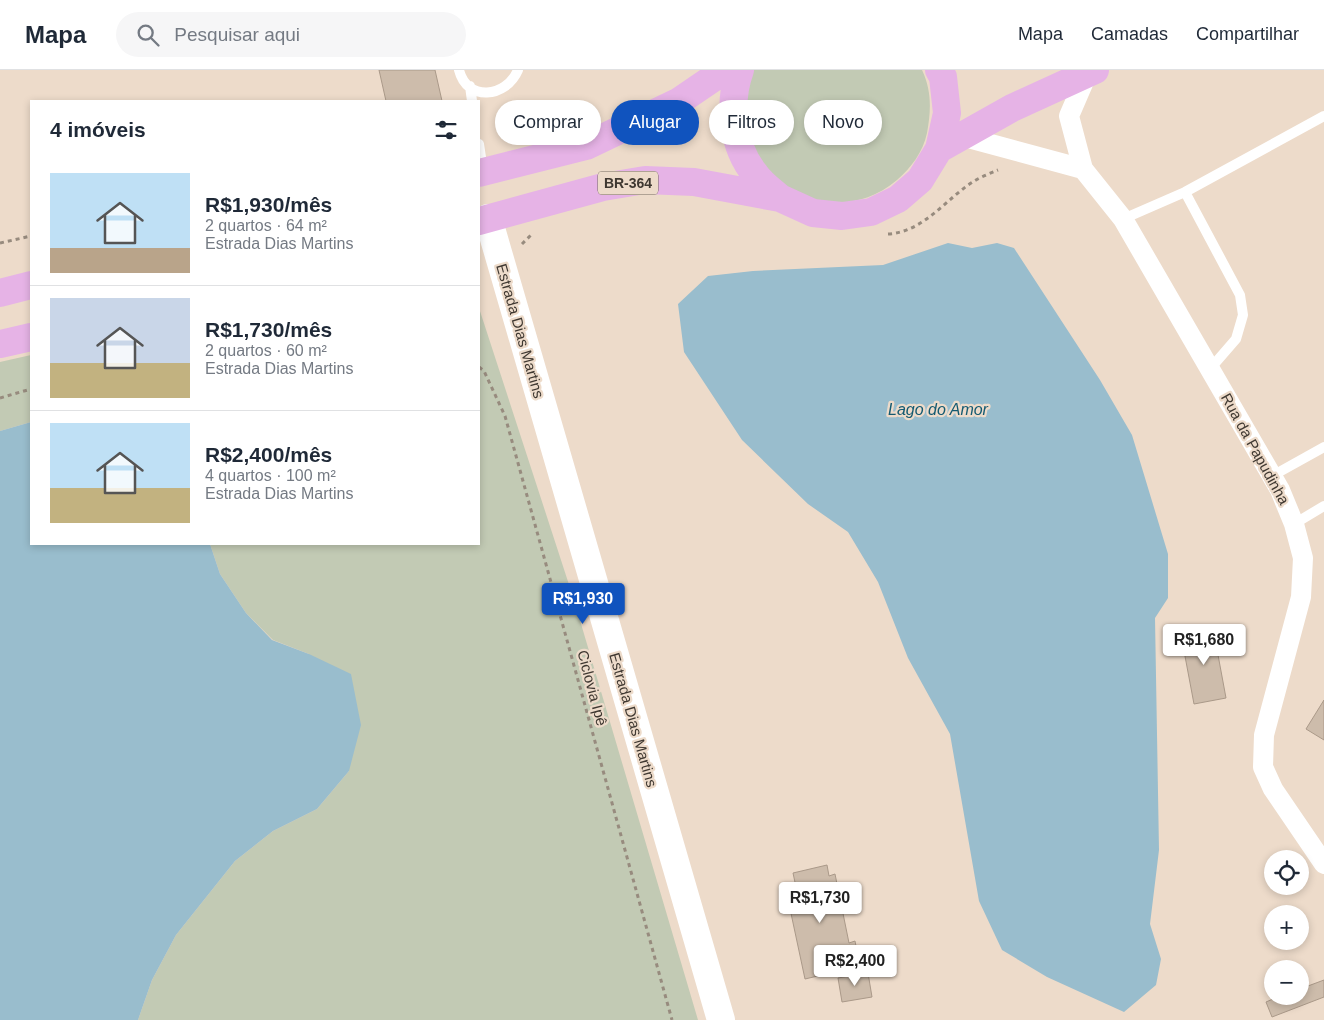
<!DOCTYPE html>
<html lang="pt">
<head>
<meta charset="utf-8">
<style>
	body { margin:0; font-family:Helvetica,sans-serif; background:#f6f6f7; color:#1f2937; height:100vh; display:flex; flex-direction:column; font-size:19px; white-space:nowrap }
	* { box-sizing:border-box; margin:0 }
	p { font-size:16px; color:#747a83 }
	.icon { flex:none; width:28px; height:28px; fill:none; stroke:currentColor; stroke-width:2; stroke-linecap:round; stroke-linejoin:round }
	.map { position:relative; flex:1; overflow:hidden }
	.sheet { position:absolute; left:30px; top:30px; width:450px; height:445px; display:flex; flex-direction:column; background:#fff; border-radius:0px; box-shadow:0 2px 8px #0003 }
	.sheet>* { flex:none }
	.top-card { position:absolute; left:495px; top:30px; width:475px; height:45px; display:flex; gap:10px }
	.tools { position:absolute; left:1264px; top:780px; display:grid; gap:10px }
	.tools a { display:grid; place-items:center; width:45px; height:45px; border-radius:50%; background:#fff; box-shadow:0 2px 8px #0003; font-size:25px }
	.price { position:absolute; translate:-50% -42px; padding:0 11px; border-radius:5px; background:#fff; color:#222; font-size:16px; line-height:32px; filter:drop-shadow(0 1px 2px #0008) }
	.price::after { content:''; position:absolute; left:50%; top:30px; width:15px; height:11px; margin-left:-8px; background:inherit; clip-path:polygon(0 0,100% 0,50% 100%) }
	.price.on { background:#1053be; color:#fff }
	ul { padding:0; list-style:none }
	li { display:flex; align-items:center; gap:15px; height:125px; padding:0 20px }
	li+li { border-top:1px solid #e0e1e3 }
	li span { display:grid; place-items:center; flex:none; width:140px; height:100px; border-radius:0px; color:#555 }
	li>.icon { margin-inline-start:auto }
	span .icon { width:60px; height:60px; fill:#fffc; stroke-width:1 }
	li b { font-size:21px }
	h2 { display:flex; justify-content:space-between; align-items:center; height:60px; padding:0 20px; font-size:21px }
	.pill { padding:0 18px; border-radius:22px; background:#fff; box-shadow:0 2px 8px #0003; font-size:18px; line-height:45px }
	.pill.on { background:#1053be; color:#fff }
	header { display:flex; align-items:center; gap:30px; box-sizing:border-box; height:70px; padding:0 25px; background:#fff; border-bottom:1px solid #e0e1e3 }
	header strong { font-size:24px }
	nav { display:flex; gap:28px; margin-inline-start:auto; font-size:18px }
	.search { width:350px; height:45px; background:#f6f6f7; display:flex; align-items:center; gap:12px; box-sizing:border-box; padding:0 18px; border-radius:28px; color:#747a83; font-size:19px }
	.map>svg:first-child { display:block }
	.green { fill:#c2cab4 }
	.water { fill:#99bdcd }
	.building { fill:#cdbcab; stroke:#aa9989 }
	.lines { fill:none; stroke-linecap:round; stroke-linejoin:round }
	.path { stroke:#978b7e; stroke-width:3; stroke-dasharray:4 4; stroke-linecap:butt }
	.lane { stroke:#fff; stroke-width:10 }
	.street { stroke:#fff; stroke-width:20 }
	.secondary { stroke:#fff; stroke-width:28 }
	.primary { stroke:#e6b3e6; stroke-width:28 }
	.labels { text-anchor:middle; stroke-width:4.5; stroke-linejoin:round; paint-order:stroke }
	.shield { fill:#eddbca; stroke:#73695f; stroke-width:1 }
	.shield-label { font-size:14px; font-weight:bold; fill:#3f3831 }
	.street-label { font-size:15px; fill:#3f3831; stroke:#eddbca }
	.water-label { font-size:16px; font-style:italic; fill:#145a71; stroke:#eddbca }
</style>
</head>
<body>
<header>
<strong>Mapa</strong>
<div class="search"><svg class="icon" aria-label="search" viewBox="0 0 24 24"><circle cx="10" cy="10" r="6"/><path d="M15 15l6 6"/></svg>Pesquisar aqui</div>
<nav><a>Mapa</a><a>Camadas</a><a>Compartilhar</a></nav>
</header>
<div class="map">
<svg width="1324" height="950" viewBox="0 0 1324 950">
	<rect width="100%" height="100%" fill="#eddbca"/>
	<path class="green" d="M754 0H922C932 21 931 41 927 63 923 82 911 98 897 110 821 174 715 91 754 0Z
		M479 238 574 530 698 950H138L152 910 176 865 235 791 273 761 317 739 349 701 309 584 273 570 246 543 220 504 210 474H479Z
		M31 285V352L0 361V292Z"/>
	<path class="water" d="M948 173 972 178 997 173 1014 178 1100 310 1132 365 1168 484V528L1155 548 1159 780 1150 854 1161 889 1156 915 1124 942 1047 907 1002 880 979 831 950 664 908 588 878 512 848 462 808 434 742 370 684 282 678 234 708 206 753 201 883 195Z
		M31 352V474H210L220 504 246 543 272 570 309 584 351 604 361 655 349 701 317 739 273 761 235 791 176 865 152 910 138 950H0V361Z"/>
	<path class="building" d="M379 0H435L442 31H386Z
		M1213 558 1226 628 1194 634 1181 565Z
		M1324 630V670L1306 659Z
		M827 795 829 806 835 804 849 873 855 871 860 896 805 909 786 820 796 817 793 803Z
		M868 903 872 927 842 932 838 908Z
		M1324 910V927L1272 947 1266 932 1280 926H1300V919Z"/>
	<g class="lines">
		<path class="path" d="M888 164C925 162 948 126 976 110 983 106 991 103 998 100
			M0 173 31 166
			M522 174 531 165
			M479 297 484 301 505 346 672 950
			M0 328 31 319"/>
		<path class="lane" d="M459 0C467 32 506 28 518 0
			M470 16 472 31
			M479 74 483 101
			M1185 122 1240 225 1243 245 1236 269 1210 299
			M1123 149 1185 122 1324 46
			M1272 406 1324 377
			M1294 454 1324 436"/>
		<path class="street" d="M1088 2 1069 46 1083 99 1123 149 1280 420 1294 454 1303 488 1301 527 1264 665 1263 697 1273 719 1324 794
			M961 66 1083 99"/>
		<path class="secondary" d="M488 148 721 950"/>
		<path class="primary" d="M740 0C728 33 732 76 755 104 761 113 772 121 780 128
			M939 79 1012 38 1095 0
			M479 103 586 76 678 32 725 0
			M479 151 603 117 645 110 694 112 780 128 813 143 842 146 871 142 898 129 920 110 939 79 947 43 943 7 939 0
			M0 223 31 215
			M0 274 31 267"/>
	</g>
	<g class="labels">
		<rect class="shield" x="598" y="101.5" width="60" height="23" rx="4"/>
		<g class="shield-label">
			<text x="628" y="118">BR-364</text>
		</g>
		<g class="street-label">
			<text transform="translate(520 261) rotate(74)" y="5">Estrada Dias Martins</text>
			<text transform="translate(1255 379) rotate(61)" y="5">Rua da Papudinha</text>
			<text transform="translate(592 618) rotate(75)" y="5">Ciclovia Ipê</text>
			<text transform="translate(633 650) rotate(74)" y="5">Estrada Dias Martins</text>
		</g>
		<g class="water-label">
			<text x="938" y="345">Lago do Amor</text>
		</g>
	</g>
</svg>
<div class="tools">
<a><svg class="icon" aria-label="locate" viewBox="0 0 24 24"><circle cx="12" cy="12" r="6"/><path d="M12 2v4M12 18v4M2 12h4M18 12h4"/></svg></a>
<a>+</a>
<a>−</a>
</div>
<b class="price on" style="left:583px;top:555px">R$1,930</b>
<b class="price" style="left:1204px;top:596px">R$1,680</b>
<b class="price" style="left:820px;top:854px">R$1,730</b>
<b class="price" style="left:855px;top:917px">R$2,400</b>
<div class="top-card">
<a class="pill">Comprar</a>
<a class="pill on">Alugar</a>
<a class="pill">Filtros</a>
<a class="pill">Novo</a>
</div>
<section class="sheet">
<h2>4 imóveis<svg class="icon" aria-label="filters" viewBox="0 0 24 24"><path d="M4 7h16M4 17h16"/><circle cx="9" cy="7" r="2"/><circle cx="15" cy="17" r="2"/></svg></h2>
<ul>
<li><span style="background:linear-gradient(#bfe0f5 75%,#b9a48a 0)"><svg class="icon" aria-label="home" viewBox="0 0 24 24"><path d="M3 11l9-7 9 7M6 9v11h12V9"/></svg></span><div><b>R$1,930/mês</b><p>2 quartos · 64 m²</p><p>Estrada Dias Martins</p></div></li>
<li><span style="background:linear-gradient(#c9d6e8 65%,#c2b280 0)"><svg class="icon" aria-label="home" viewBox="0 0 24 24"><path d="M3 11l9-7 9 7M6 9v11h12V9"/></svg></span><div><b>R$1,730/mês</b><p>2 quartos · 60 m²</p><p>Estrada Dias Martins</p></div></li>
<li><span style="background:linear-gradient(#bfe0f5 65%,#c2b280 0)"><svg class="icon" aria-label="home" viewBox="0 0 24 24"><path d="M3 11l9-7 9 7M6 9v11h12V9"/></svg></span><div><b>R$2,400/mês</b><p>4 quartos · 100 m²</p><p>Estrada Dias Martins</p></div></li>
</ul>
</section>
</div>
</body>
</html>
